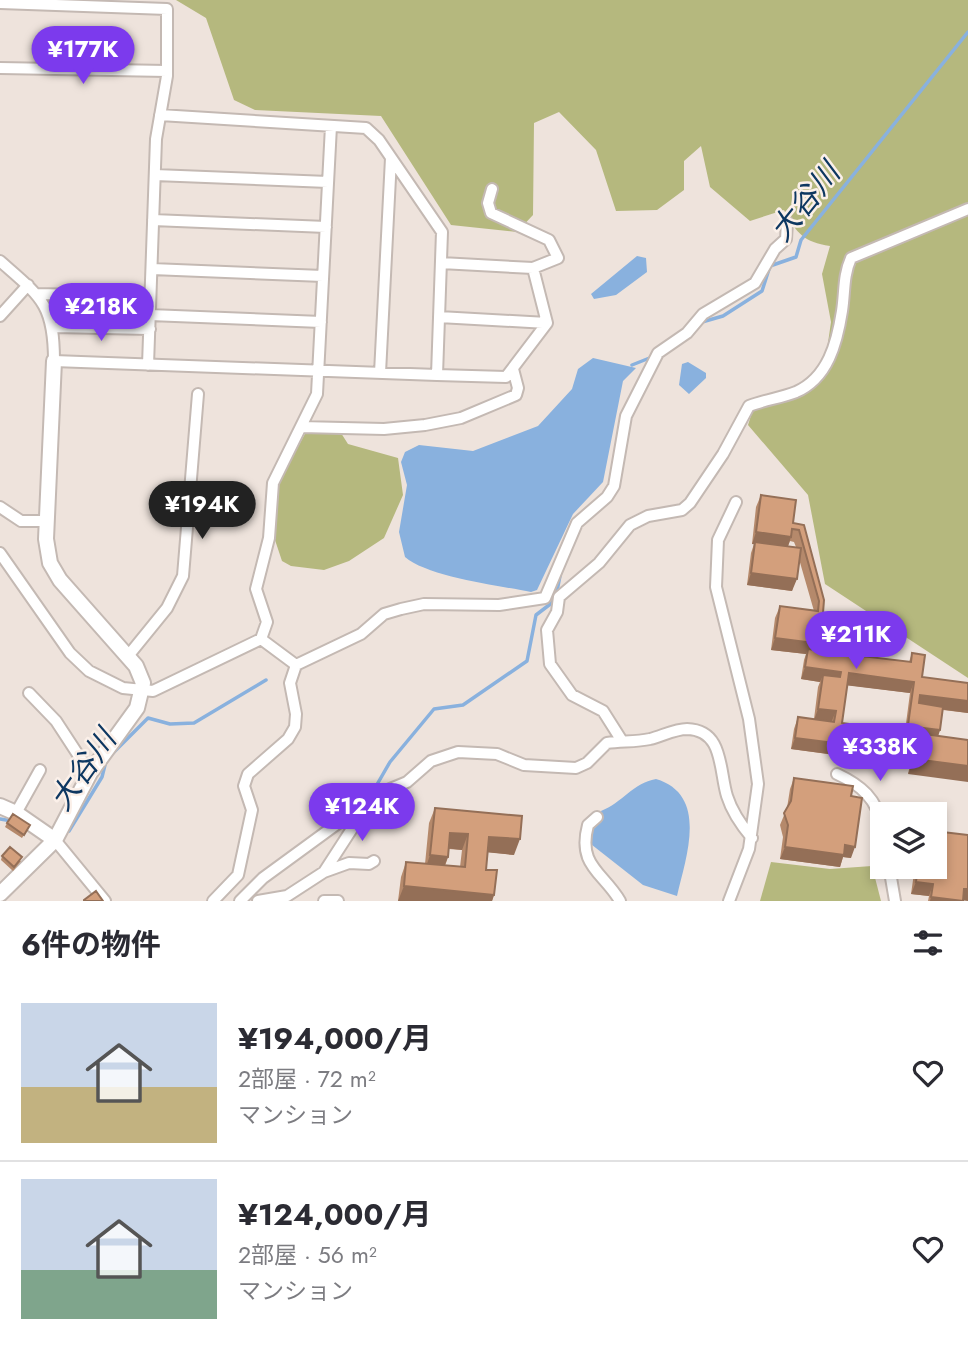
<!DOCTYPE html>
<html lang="ja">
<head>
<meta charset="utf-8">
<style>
	body { margin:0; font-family:Jost,"Noto Sans JP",sans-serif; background:#f7f7f7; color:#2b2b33; height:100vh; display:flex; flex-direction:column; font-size:26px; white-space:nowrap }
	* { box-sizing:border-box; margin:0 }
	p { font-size:23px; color:#7c7c81 }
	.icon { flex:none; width:38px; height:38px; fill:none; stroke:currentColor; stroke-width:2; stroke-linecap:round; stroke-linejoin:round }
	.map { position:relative; height:901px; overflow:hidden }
	.sheet { display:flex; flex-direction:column; background:#fff; flex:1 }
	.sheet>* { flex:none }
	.tools { position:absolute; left:870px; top:802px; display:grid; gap:14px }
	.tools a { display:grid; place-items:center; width:77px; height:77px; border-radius:0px; background:#fff; box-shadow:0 4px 10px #0003; font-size:35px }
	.price { position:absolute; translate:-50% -60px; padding:0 16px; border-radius:24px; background:#7c3aed; color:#fff; font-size:23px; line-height:46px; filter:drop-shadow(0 2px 4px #0008) }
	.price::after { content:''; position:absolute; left:50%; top:42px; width:21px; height:16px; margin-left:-10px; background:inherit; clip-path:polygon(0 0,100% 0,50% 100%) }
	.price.current { background:#222; color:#fff }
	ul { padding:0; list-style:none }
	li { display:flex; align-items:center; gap:21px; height:175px; padding:0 21px }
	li+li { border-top:2px solid #e1e1e2 }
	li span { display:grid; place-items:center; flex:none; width:196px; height:140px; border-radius:0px; color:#555 }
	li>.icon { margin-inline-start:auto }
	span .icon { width:84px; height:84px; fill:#fffc; stroke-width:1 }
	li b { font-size:30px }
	h2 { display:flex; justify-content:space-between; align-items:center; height:84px; padding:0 21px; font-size:30px }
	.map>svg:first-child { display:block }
	.green { fill:#b5b87e }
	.water { fill:#89b1de }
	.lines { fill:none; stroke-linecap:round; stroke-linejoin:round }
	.stream { stroke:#89b1de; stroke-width:3.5 }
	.street-casing { stroke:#c4b9b3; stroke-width:14 }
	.secondary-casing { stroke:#c4b9b3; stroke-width:18 }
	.street { stroke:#fff; stroke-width:10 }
	.secondary { stroke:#fff; stroke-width:14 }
	.wall { fill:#b5896b; fill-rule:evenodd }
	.shaded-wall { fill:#946f57 }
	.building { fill:#d39f7c; stroke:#946f57; stroke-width:2; fill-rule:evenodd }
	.labels { text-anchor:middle; stroke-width:5; stroke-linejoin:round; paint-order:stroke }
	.water-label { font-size:30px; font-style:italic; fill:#0d3761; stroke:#fbf0e9 }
</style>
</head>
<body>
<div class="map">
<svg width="968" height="901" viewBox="0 0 968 901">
	<rect width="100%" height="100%" fill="#eee3dc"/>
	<path class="green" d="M176 0H968V678L825 584 808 495 748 425 753 409 796 398 823 377 831 322 822 274 830 246C804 242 797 234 784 210L750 221 710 187 701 146 684 161V190L657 210 616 211 596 150 559 112 534 123 533 215 517 232 451 225 381 116 255 110 234 100 206 18Z
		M306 432 341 433 348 444 398 458 403 495 384 538 349 561 324 570 291 566 282 561 275 540 278 483Z
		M771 862 830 869 872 866 881 901H760Z"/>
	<path class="water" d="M637 256 646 258 647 272 616 295 594 299 591 294Z
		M593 358 636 368 623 381 603 482 573 514 537 590 531 592C501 586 428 577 405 557L399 532 407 485 401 462 405 452 419 445 473 451 538 426 572 389 578 369Z
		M688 362 706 373V378L689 394 679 385 682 364Z
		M656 779C709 795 686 857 677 896L643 885 587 841 591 827 603 820 601 811C622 803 633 783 656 779Z"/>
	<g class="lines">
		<path class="stream" d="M702 322 723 316 762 291 770 266 796 257 801 240 968 32
			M632 365 652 357
			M557 591 561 571
			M111 755 148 718 170 724 194 723 266 680
			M375 788 390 762 434 709 463 705 527 661 536 615 553 602
			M0 819 12 821
			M64 830 69 831 102 777 106 761"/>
		<g class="street-casing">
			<path id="street" d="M0 3 167 9V76L156 139 148 365
				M0 68 167 71
				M155 175 328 182
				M492 189 488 203 491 213 549 240 558 258 533 268
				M153 220 326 227
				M0 261C41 297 54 304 54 361L437 375 442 232 379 140 366 128 160 115
				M152 269 323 276
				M37 294 132 296 134 328
				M150 315 321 322
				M0 316 28 285
				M439 317 547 323
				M54 327 150 329
				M380 373 391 158
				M437 375 506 377 547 323 533 268 441 263
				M301 427 384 429 425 425 461 418 516 395 518 388 513 369
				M0 507 21 521H47
				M0 553 70 653 89 671 123 688 153 691 261 639 267 622 256 589 269 538 273 483 317 394 331 126
				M261 639 296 665 361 634 384 614 401 609 424 604 499 605 545 598 577 523 607 497 614 486 626 416 658 353 687 333 703 314 755 283 775 249 786 239 787 222
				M128 656 167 608 183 576 198 394
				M29 693 56 721 90 773
				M622 741 603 711 572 695 550 664 547 630 557 612 559 597 599 563 630 525 648 516 682 510 690 503 723 454 749 406C764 400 781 398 796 392 828 378 837 343 842 311 845 292 843 276 851 258L968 209
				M837 774C861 785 877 799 882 826
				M16 813 40 770
				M597 817 588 825C577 866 603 872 620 901
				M55 840 105 901
				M889 866 895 901
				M324 872 368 804
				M213 901 238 875 252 810 244 786 248 774 288 739 295 727 296 714 290 683 296 665
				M240 901 263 878 378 794 407 782 431 761 458 752 497 754 524 765 576 768 587 763 607 743C621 741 636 742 650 739 662 736 675 729 687 729 724 730 719 770 727 796 732 812 741 825 752 838
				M258 901 287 896 324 872 349 863 369 864 374 861
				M324 901H338
				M729 901 749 849 758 784 749 719 716 587 718 540 736 502"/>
		</g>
		<g class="secondary-casing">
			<path id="secondary" d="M0 806 16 813 55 840
				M0 894 55 840 90 773 137 708 143 683 136 666 60 580 50 563 46 539 54 361"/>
		</g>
		<use href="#street" class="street"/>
		<use href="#secondary" class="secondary"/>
	</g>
	<path class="wall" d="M761 495 793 523 804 525 823 613 852 655 909 662 912 653 922 677 968 683V713L943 710 940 730 938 736 908 774 910 765 791 749 794 729 798 717 814 719 818 687 820 682 801 679 804 660 806 654 771 650 775 618 780 606 814 611 799 559 792 591 747 585 751 553 754 544H752L756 507ZM790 541 794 542 796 547 788 546ZM815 633 829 651 812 649ZM847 685 910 693 905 731 842 723Z
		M794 778 851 796V858L843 857 840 867 780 859 783 837 780 825 787 808 790 789Z
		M435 808 514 855 488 852 486 870 494 895 492 901H398L401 877 406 862 425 864 429 823ZM449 849 462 850 460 867 445 866 448 857Z
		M7 823 30 825 22 838 5 827Z
		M2 856 21 861 13 871 1 860Z
		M915 866H934L963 901H928L929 896 911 894Z"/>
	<path class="shaded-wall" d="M756 532 791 537 787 549 752 544Z
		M751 573 797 579 792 591 747 585Z
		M775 638 814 643 810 655 808 649 806 654 771 650Z
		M805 667 841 672 837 684 823 675 820 682 801 679Z
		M849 673 914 682 910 693 844 685Z
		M920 695 968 701V713L916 706Z
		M818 709 836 711 831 723 814 720Z
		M916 727 940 730 936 742 917 733 915 739Z
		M795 738 914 753 910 765 791 749Z
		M914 759 968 766V782L908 774Z
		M450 833 468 834 462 850 445 848Z
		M489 837 520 839 514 855 484 852Z
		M845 845 855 847 851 858 843 857 840 867 780 859 785 847Z
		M430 855 448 857 442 872 425 870Z
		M916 882 933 884 929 896 911 894Z
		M404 886 494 895 492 901H398Z
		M964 889H968V901L960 900Z
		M931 897 963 901H930Z"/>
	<path class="building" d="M761 495 796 500 793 523 804 525 824 600 823 613 848 648 853 649 852 655 911 662 912 653 925 655 922 677 968 683V701L920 695 919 703 943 707 940 730 916 727 914 753 795 738 798 717 834 722 836 711 818 709 823 675 840 677 841 672 805 667 808 649 838 653 839 647 817 619 814 643 775 638 780 606 818 611 819 601 799 530 792 529 791 537 756 532ZM849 673 914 682 907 732 842 723Z
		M755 542 801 548 797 579 751 573Z
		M917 733 968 740V766L914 759Z
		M794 778 853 786 851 796 862 798 855 847 845 845 844 855 785 847 788 825 784 813 791 801Z
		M435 808 522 816 520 839 489 837 486 870H497L494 895 404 886 406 862 465 867 468 834 450 833 448 857 430 855Z
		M13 814 30 825 24 835 7 823Z
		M934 831 968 835V889H964L963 901 931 897 933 884 916 882 918 866H934Z
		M10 847 22 857 14 867 2 856Z
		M96 891 103 901H84V900Z"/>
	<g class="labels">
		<g class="water-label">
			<text transform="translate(805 202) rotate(-51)" y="10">大谷川</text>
			<text transform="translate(83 770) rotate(-55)" y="10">大谷川</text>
		</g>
	</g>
</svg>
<div class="tools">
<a><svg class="icon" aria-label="layers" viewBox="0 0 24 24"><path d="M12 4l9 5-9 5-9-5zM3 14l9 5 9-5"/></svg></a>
</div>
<b class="price" style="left:83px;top:86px">¥177K</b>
<b class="price" style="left:101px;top:343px">¥218K</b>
<b class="price current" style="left:202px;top:541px">¥194K</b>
<b class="price" style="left:856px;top:671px">¥211K</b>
<b class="price" style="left:880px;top:783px">¥338K</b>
<b class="price" style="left:362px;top:843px">¥124K</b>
</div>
<section class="sheet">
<h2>6件の物件<svg class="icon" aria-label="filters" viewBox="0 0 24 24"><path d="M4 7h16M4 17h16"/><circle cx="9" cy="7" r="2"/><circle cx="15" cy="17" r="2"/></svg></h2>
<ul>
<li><span style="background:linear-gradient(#c9d6e8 60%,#c2b280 0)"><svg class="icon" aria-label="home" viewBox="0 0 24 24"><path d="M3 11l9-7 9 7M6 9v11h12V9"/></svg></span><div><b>¥194,000/月</b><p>2部屋 · 72 m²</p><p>マンション</p></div><svg class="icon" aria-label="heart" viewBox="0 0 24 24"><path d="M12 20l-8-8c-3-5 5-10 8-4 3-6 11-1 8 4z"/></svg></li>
<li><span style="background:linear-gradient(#c9d6e8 65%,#7fa58c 0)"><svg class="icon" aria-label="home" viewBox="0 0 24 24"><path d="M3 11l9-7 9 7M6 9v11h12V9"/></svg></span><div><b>¥124,000/月</b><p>2部屋 · 56 m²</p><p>マンション</p></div><svg class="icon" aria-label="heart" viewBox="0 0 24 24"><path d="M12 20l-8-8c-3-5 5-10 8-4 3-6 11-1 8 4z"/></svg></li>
</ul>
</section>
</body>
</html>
